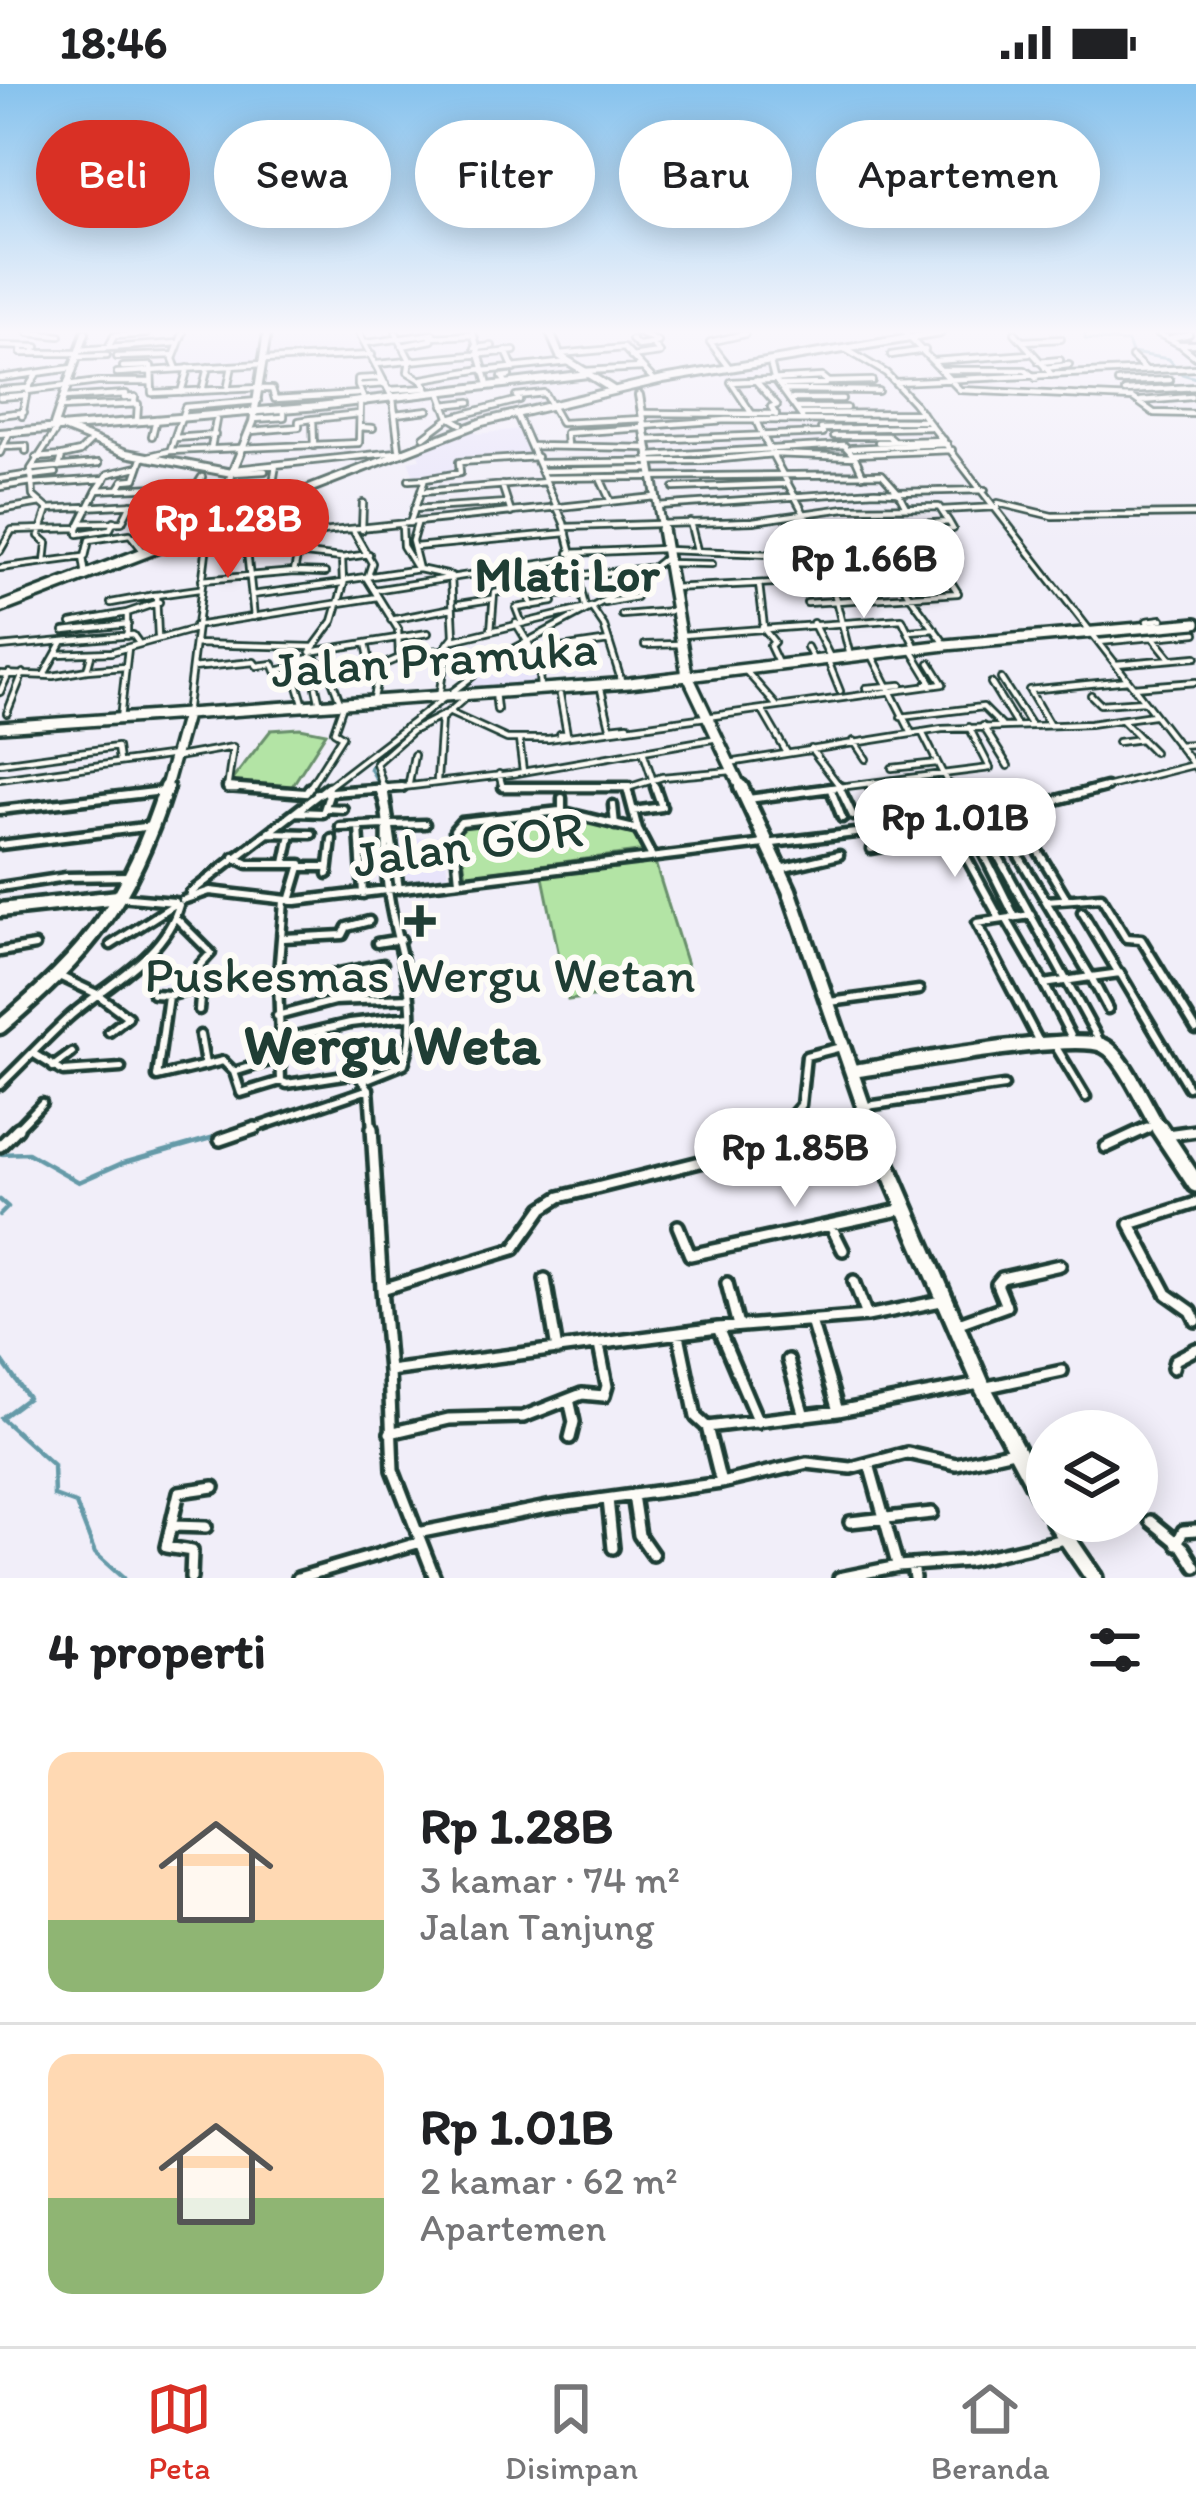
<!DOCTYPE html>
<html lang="id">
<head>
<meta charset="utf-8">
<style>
	body { margin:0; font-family:Itim,sans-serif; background:#f6f6f6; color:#202124; height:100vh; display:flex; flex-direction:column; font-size:45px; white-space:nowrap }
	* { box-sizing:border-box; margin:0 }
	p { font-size:39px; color:#757577 }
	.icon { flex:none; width:66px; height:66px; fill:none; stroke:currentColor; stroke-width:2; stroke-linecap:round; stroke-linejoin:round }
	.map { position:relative; height:1494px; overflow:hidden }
	.details { display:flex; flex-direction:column; background:#fff; flex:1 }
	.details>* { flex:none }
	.hud { position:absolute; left:36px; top:36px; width:1125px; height:108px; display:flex; gap:24px }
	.controls { position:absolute; left:1026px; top:1326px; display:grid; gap:24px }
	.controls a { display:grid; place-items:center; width:132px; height:132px; border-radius:50%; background:#fff; box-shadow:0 6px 30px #0003; font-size:60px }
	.price { position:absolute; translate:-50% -102px; padding:0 27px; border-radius:42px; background:#fff; color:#222; font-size:39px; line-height:78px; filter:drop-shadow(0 3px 6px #0008) }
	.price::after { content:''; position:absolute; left:50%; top:72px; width:36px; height:27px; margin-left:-18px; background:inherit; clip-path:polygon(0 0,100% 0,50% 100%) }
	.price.active { background:#d93025; color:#fff }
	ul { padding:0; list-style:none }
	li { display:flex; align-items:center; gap:36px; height:300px; padding:0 48px }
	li+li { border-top:3px solid #e0e0e0 }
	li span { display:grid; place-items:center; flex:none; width:336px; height:240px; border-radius:24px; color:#555 }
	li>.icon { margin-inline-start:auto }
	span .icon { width:144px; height:144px; fill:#fffc; stroke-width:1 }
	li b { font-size:51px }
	h2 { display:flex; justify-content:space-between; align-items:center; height:144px; padding:0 48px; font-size:51px }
	.chip { padding:0 42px; border-radius:54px; background:#fff; box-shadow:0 6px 30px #0003; font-size:42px; line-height:108px }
	.chip.active { background:#d93025; color:#fff }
	.status { display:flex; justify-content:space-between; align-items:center; height:84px; padding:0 60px; background:#fff; direction:ltr }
	.status svg { height:33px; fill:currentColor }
	.tab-bar { display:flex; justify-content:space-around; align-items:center; height:168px; border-top:3px solid #e0e0e0; background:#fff; font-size:33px; color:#757577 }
	.tab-bar a { display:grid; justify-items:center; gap:6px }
	.tab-bar .active { color:#d93025 }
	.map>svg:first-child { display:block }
	.built { fill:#e8e4fa }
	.green { fill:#b3e4a5; stroke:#69906c; stroke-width:3 }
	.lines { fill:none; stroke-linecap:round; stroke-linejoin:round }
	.stream-far1 { stroke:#659aa8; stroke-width:3 }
	.stream { stroke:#659aa8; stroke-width:4.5 }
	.street-far2-casing { stroke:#1f3d34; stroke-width:10 }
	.street-far1-casing { stroke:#1f3d34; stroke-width:15 }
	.street-casing { stroke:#1f3d34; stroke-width:18 }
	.secondary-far3-casing { stroke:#1f3d34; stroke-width:12 }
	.secondary-far2-casing { stroke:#1f3d34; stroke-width:16 }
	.secondary-far1-casing { stroke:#1f3d34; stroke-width:21 }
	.secondary-casing { stroke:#1f3d34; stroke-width:24 }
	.street-far2 { stroke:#fdfcf7; stroke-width:4.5 }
	.street-far1 { stroke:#fdfcf7; stroke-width:6 }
	.street { stroke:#fdfcf7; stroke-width:9 }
	.secondary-far3 { stroke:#fdfcf7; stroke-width:6 }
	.secondary-far2 { stroke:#fdfcf7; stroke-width:9 }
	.secondary-far1 { stroke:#fdfcf7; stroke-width:12 }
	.secondary { stroke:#fdfcf7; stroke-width:15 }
	.poi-dot { fill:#1f3d34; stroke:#fdfcf7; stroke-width:4.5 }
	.labels { text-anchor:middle; stroke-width:12; stroke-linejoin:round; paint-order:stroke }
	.far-quarter-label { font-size:48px; font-weight:bold; fill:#1f3d34; stroke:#fdfcf7 }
	.street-label { font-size:51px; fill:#1f3d34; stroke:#fdfcf7 }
	.poi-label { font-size:51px; fill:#1f3d34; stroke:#fdfcf7 }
	.quarter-label { font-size:57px; font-weight:bold; fill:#1f3d34; stroke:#fdfcf7 }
</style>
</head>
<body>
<div class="status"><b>18:46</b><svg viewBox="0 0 49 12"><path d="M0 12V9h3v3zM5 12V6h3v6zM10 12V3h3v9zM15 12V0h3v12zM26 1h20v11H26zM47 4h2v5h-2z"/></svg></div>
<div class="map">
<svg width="1196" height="1494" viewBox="0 0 1196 1494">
	<rect width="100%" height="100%" fill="#f1eef9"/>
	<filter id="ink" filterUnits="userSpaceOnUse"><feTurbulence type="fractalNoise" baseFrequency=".00833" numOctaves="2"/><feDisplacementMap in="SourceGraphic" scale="24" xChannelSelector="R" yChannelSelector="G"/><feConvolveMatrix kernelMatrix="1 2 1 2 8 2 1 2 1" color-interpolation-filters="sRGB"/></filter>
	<g filter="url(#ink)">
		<path class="built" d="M184 249H353L362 266 263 271 260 280 177 284 178 277 173 276Z
			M474 344 477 350 520 345 529 369 456 377V389L414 392 408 377 420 375 416 366Z
			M525 556 536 574 540 601 457 607Z
			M443 751 448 794 402 800 394 756Z"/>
		<path class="green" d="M300 644 326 649 289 707 228 701 271 646Z
			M563 731 632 749 645 767 466 791 458 744Z
			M653 772 693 900 568 916 542 788Z"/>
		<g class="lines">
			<path class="stream-far1" d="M1085 249V255L1128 258 1132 269 1169 275 1182 290 1196 294
				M382 705 370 685 376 671 447 616
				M401 855 409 887
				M318 1019 392 988"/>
			<path class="stream" d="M0 1070 28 1069 79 1098 120 1080 218 1052
				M0 1116 8 1123 0 1131
				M0 1274 28 1314 1 1334 53 1381 54 1412 76 1420 95 1469 123 1494"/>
			<g class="street-far2-casing">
				<path id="street-far2" d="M29 249 60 252
					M359 249 393 315 399 364
					M396 249 410 276 408 288 423 297 429 309
					M473 249 488 300
					M639 249 658 258 652 260
					M905 249 960 306 1133 314 1154 329 1196 330
					M1015 249 1052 291
					M1157 249 1179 260H1196
					M431 253 472 251
					M1171 254 1189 250
					M1022 257 1061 255
					M366 259 433 250
					M0 262 37 263 34 266
					M109 262 114 252 147 250
					M402 262 432 256
					M1182 262 1196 273
					M22 263 21 269H78
					M475 264 492 262
					M79 266 179 259
					M847 266 886 289 913 318 1196 684
					M506 267 514 285
					M559 270 624 264 655 297
					M891 271 925 266
					M76 273 107 272
					M117 273 174 271
					M631 273 660 269 652 260 638 262 632 256
					M1132 273 1146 286
					M263 276 372 271
					M933 277 1029 270
					M770 278 774 294 802 333
					M1039 278 1060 276
					M377 280 514 267
					M123 283 151 282 152 309 259 304
					M729 283 710 258 745 250
					M1045 284 1069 281
					M177 285 173 275 183 249
					M941 286H1025L1036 294
					M483 287 569 278
					M584 287 641 284
					M117 289 262 280
					M0 294 72 284
					M423 295 482 285
					M755 296 777 321 771 323 776 331
					M505 297 502 293 509 292
					M895 298 1196 284
					M1118 298 1170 296
					M780 301 825 300
					M358 302V295L378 294 382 300
					M259 305H272L275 315 358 310
					M0 306 28 304 36 291
					M227 306 232 282
					M389 306 427 304
					M785 306 878 307
					M27 307 98 298H151
					M202 307 208 283
					M1125 307 1196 303
					M181 308 188 284
					M440 308 449 333 461 340
					M516 312 544 309 561 339 643 335
					M0 313 26 311 22 332
					M64 314 126 310 124 314 135 313 134 320
					M793 315H842
					M258 317 185 323 170 367 359 359 360 318
					M1141 317 1191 313
					M365 318 358 302 386 300
					M443 321 470 318
					M60 324 138 320 137 336
					M797 324H846
					M516 329 564 439 585 522
					M642 329 776 330
					M395 330 428 326
					M752 330 731 298 822 293 828 298 872 297
					M800 330 922 329
					M0 331 24 328
					M254 335 284 333V325
					M643 342 726 336 927 337
					M360 343 373 344
					M821 345 931 343
					M251 347 299 343V337L312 335
					M152 352 156 335
					M834 352H888L894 357
					M424 353 449 334 519 316
					M175 354 215 351
					M646 356 823 349
					M878 358 944 356
					M314 362 313 335 359 330
					M533 362 647 364
					M567 362 566 349 644 344
					M2 363 26 362V367
					M211 364 216 336
					M851 364 947 360
					M0 369 10 347
					M773 370 855 373 863 391
					M854 370 952 366
					M648 372 844 361 855 373
					M145 373 170 367
					M36 374 62 372
					M539 379 701 377 773 370
					M59 383 62 372 80 368 91 357
					M31 385 99 379
					M235 385 407 367
					M543 387 650 385
					M233 389 265 387
					M31 392 56 389
					M544 394 882 390 898 408 985 406
					M600 394 611 418
					M0 395 31 390
					M425 395 460 389 459 378 537 373
					M409 396 425 395 410 439
					M273 399 276 381
					M33 400 105 395
					M502 401 511 429
					M0 403 32 398
					M119 404 124 396 135 395 143 372
					M674 404 785 400
					M97 406 108 390 137 383
					M421 408 546 398
					M998 419 1052 432 1196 430
					M657 422 875 407 898 408 906 423
					M48 425 226 415
					M414 425 507 419
					M0 426 41 419
					M941 426 998 423
					M690 438 697 466
					M81 439 122 438 131 420
					M417 440 412 457 419 485 451 492 454 552 447 561 439 613
					M402 442 403 462 415 482
					M565 443 753 437 845 424 939 423 949 438
					M78 444V450L110 445 114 437
					M362 446 363 419
					M815 447 949 438
					M354 448 372 479 367 495 398 545 399 574 380 582 372 618
					M300 452 305 470 342 474 369 470
					M246 457 254 533
					M207 460 655 413
					M415 463 567 449
					M667 466 825 472C805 426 777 385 757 339
					M0 467 12 446 78 444 97 406 197 401 202 393
					M866 468 865 457 953 445 949 438
					M569 469 663 465
					M85 473 89 456 130 450 145 469
					M342 474 343 498
					M45 478 47 459 39 452 48 425 33 412 31 385 57 345
					M668 479 712 480
					M519 482 532 522
					M0 484 83 473 86 492
					M831 487 894 483
					M294 488 325 489
					M575 492 649 484
					M202 496 294 488 297 473 305 470
					M759 500 764 543
					M671 504 834 496
					M837 504 901 496
					M374 506 571 475
					M252 511 342 499
					M555 511 581 509
					M111 519 155 511
					M605 519 636 513
					M807 519 958 509 920 449
					M459 520 491 515
					M127 529 159 518
					M622 531 672 527
					M391 536 452 524
					M521 537 516 524 553 518
					M71 539 127 529V552
					M516 539 538 575 540 605
					M813 539 830 573
					M1149 541 1147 537 1162 535
					M195 542 378 513
					M762 543 774 558 770 562 778 579
					M64 547 128 540
					M491 547 494 509 576 495
					M909 547 935 545
					M682 551 902 535 916 564
					M158 552 156 511 199 505
					M1153 553 1170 574
					M454 556 591 523 604 542 622 599
					M63 557 133 551 138 558
					M1099 558 1196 549
					M196 560 312 563
					M645 561 680 560
					M0 563 63 557 44 591
					M807 563 813 575
					M911 565 931 598 926 600
					M310 568 333 537 345 496 419 485
					M310 568 428 549
					M534 568 609 557
					M399 569 446 566
					M871 569 912 650
					M57 570 111 568 195 545
					M311 572 327 583 341 620
					M850 572 825 472 887 469 907 508 946 561
					M495 575 626 505 664 475
					M828 577 840 607
					M1116 580 1196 573
					M192 584 254 578 257 582 273 580 276 587 292 583
					M87 586 125 583
					M745 586 776 621
					M330 588 370 578 366 559
					M0 590 53 592 87 586 91 571
					M1001 595 1030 640
					M991 599 1016 640
					M600 601 610 643 628 641
					M316 603 320 621
					M1133 603 1196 598
					M866 604 901 601
					M0 608 9 589
					M495 608 497 626
					M560 611 567 650H560
					M1091 611 1100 620 1144 617
					M304 622 291 579 313 573
					M762 626 787 669
					M448 628 507 655H548L943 600 930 579
					M7 629 23 589
					M186 631 207 460 215 441
					M901 633 983 623 1001 641
					M120 635 128 564
					M1122 636 1154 668
					M1049 640 1029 606 1128 596
					M983 642 1008 682
					M922 648 951 706
					M519 656 523 687
					M854 657 866 675
					M1118 658 1141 655
					M1177 661 1196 660
					M811 665 841 704
					M644 670 656 706
					M177 673 233 663 227 706H237
					M0 679 117 663 119 677
					M729 679 942 645 1090 640 1153 631
					M892 684 937 679
					M499 690 503 704H627L662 693 732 687
					M0 695 175 671
					M437 696 441 635 466 613
					M409 699 414 671
					M870 701 872 706
					M308 706 342 652 334 647 343 621
					M324 706 473 592
					M378 706 511 690 718 654
					M384 706 376 679 412 647 445 630
					M815 706 990 684 969 643
					M1094 706 1193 681"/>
			</g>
			<g class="street-far1-casing">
				<path id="street-far1" d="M227 703 305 709
					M384 703 399 805
					M503 703H629
					M871 703 883 731 900 730 906 743
					M950 703 1015 833
					M627 704 638 746
					M840 705 853 732
					M831 706 842 734
					M306 709 310 703
					M317 709 402 703
					M562 714V728
					M748 715 839 703
					M613 721 615 741
					M325 724 343 725
					M0 726 163 707
					M633 727 662 723 655 703
					M1014 727 1067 815
					M296 728 323 729 329 711
					M995 732 1091 893 1120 889 1188 1003
					M978 735 1100 958
					M947 738 1000 835
					M392 741 425 740
					M340 743 385 741
					M359 743 363 810
					M268 749 312 750
					M0 761 152 742
					M871 765 900 760 898 744
					M234 773 248 780H301L290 817
					M285 779 291 750
					M302 783H328
					M780 785 839 771
					M328 790 332 755
					M459 797 454 746 461 738 560 727 638 746 651 771
					M0 803 66 793 128 792
					M190 809 328 703
					M119 813 175 818
					M183 816 210 807 296 817 995 732 1106 703
					M1046 817 1101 813 1126 854 1141 855 1196 945
					M1082 828 1118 888
					M1031 831 977 839 1039 958
					M177 835 211 869 200 881 201 903 168 912 157 993 223 977 234 988 279 974
					M1007 836 1044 900
					M284 854 343 851 347 843 369 837
					M377 859 401 855
					M111 861 175 820
					M0 868 35 862
					M59 892 97 910 128 933 109 948
					M278 901 383 880
					M153 910 169 911
					M830 918 919 906
					M199 926 201 903
					M277 932 334 917 409 914
					M200 951 205 980
					M278 956 350 939 409 932
					M1073 956 1044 900 1091 893 1108 925
					M1056 963 1086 1013
					M34 970 63 988 121 984
					M53 983 72 969
					M234 988 241 1009 281 997
					M367 995 404 980C426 917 392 859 387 797 384 765 392 735 379 705
					M0 1001C23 979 44 956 68 934 106 900 164 874 179 821
					M369 1005 372 1047
					M867 1022 1004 1002
					M15 1047 42 1019
					M246 1047 369 1005 357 989 287 1000 281 997 278 891 284 817
					M778 1047 801 1021 806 972 841 963
					M847 1047 868 1038
					M1141 1047 1156 1040"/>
			</g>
			<g class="street-casing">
				<path id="street" d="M372 1044 382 1205
					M782 1044 724 1072 560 1113 543 1124 514 1165 382 1205 389 1287 718 1244 867 1232 941 1217
					M1167 1051 1196 1047
					M220 1056 255 1044
					M0 1062 18 1044
					M1106 1063 1147 1044
					M772 1076 844 1053 848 1044
					M1196 1119 1130 1140 1167 1210 1191 1227 1196 1237
					M678 1142 690 1171 904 1125
					M831 1142 843 1166
					M545 1195 557 1266
					M854 1197 867 1232
					M727 1199 738 1242
					M811 1237 838 1327
					M956 1240 1006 1222 997 1200 1002 1194 1060 1181
					M718 1244 758 1338
					M679 1251 696 1333 707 1343 838 1327 979 1300
					M788 1276 804 1332
					M1173 1284 1175 1276 1196 1265
					M389 1287 393 1386 435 1494
					M987 1303 1062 1287
					M569 1315 574 1338 570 1354
					M707 1343 721 1399
					M390 1349 449 1335 523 1333 582 1310 604 1312 607 1302 599 1261
					M869 1380 897 1480
					M633 1411 639 1451 653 1471
					M608 1415 613 1464
					M1151 1437 1184 1464 1196 1483
					M850 1438 932 1429
					M172 1442 206 1443
					M417 1449 547 1423 721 1399 807 1379 851 1384 907 1369 956 1380 1013 1367
					M1177 1460 1183 1447 1196 1446
					M912 1481 914 1494
					M191 1494 192 1467 166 1463 179 1408 214 1403
					M298 1494 421 1458
					M839 1494 898 1482 967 1477 1065 1455"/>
			</g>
			<g class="secondary-far3-casing">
				<path id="secondary-far3" d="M550 249 560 272 586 288
					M639 311 662 448
					M54 341 85 249
					M59 342 126 369 232 389 215 441
					M0 349 319 322 588 290 612 305
					M232 389 253 338 267 249
					M198 448 482 338 663 295 940 249"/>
			</g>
			<g class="secondary-far2-casing">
				<path id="secondary-far2" d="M662 445 687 591
					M0 524 206 445
					M686 588 742 706
					M0 643 629 599 946 561 1196 539
					M165 706 186 631"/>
			</g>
			<g class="secondary-far1-casing">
				<path id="secondary-far1" d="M741 703 789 806 872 1047
					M0 826 118 813
					M0 943C89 868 130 817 166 703
					M853 987C896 981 1075 947 1104 962 1124 971 1147 1027 1161 1047"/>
			</g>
			<g class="secondary-casing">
				<path id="secondary" d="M871 1044 983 1304 1047 1424
					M1159 1044 1196 1100
					M1055 1437 1094 1494"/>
			</g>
			<use href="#street-far2" class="street-far2"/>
			<use href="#street-far1" class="street-far1"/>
			<use href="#street" class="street"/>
			<use href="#secondary-far3" class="secondary-far3"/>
			<use href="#secondary-far2" class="secondary-far2"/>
			<use href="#secondary-far1" class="secondary-far1"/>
			<use href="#secondary" class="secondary"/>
		</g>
	</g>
	<linearGradient id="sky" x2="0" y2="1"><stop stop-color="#86c2ed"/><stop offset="0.54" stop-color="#f9f7fc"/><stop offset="1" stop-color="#f9f7fc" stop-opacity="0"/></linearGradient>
	<rect width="1196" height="459" fill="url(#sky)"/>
	<path class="poi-dot" d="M414 819h12v12h12v12h-12v12h-12v-12h-12v-12h12z"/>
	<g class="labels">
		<g class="far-quarter-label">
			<text x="567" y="507">Mlati Lor</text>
		</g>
		<g class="street-label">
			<text transform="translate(434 574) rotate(-4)" y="18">Jalan Pramuka</text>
			<text transform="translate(468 759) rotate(-8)" y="18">Jalan GOR</text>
		</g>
		<g class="poi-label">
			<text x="420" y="908">Puskesmas Wergu Wetan</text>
		</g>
		<g class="quarter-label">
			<text x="392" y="980">Wergu Weta</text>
		</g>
	</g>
</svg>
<div class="controls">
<a><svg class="icon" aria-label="layers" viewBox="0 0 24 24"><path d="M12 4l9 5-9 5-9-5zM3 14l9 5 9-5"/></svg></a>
</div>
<b class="price active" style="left:228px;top:497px">Rp 1.28B</b>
<b class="price" style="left:864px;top:537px">Rp 1.66B</b>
<b class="price" style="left:955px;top:796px">Rp 1.01B</b>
<b class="price" style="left:795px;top:1126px">Rp 1.85B</b>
<div class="hud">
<a class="chip active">Beli</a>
<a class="chip">Sewa</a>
<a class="chip">Filter</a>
<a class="chip">Baru</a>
<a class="chip">Apartemen</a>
</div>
</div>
<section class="details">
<h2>4 properti<svg class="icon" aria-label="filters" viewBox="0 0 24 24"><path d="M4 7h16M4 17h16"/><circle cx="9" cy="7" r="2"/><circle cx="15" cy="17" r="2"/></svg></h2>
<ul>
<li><span style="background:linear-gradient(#ffd9b3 70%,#8fb573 0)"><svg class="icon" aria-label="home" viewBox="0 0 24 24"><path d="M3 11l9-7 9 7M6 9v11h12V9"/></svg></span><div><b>Rp 1.28B</b><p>3 kamar · 74 m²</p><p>Jalan Tanjung</p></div></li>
<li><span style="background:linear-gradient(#ffd9b3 60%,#8fb573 0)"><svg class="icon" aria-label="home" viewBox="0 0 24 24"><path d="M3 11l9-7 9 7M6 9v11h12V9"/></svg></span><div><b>Rp 1.01B</b><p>2 kamar · 62 m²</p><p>Apartemen</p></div></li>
</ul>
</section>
<nav class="tab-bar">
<a class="active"><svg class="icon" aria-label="map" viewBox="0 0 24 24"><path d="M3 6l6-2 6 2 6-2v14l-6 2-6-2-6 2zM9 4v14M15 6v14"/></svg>Peta</a>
<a><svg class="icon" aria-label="saved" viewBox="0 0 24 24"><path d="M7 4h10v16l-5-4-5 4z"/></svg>Disimpan</a>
<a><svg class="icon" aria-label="home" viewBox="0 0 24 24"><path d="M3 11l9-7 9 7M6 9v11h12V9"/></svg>Beranda</a>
</nav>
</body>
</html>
